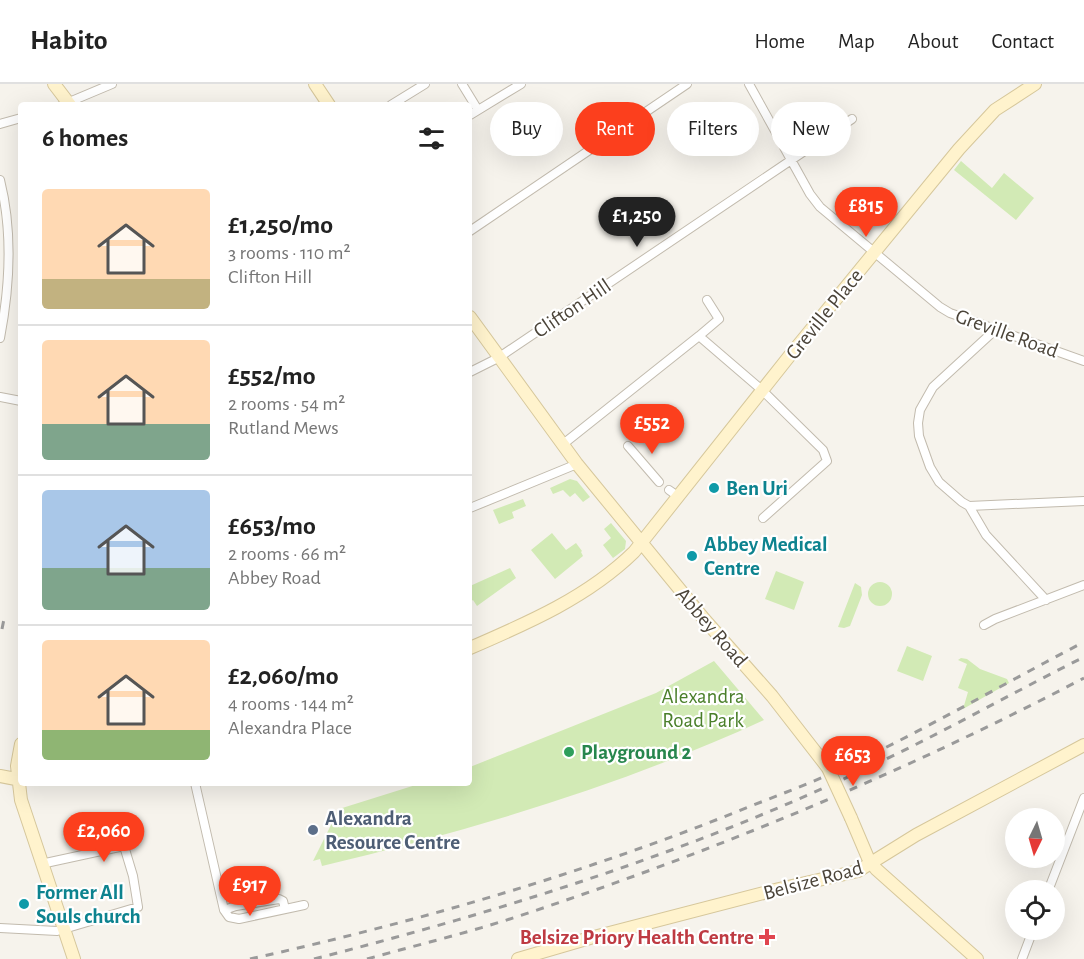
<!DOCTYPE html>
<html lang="en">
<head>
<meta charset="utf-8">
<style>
	body { margin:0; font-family:"Alegreya Sans",sans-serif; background:#f2f2f2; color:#222; height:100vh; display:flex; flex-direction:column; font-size:22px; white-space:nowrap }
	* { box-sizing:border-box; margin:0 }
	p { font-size:20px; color:#767676 }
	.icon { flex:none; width:33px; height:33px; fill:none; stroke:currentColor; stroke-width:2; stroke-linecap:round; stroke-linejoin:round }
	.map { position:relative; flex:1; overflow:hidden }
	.drawer { position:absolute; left:18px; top:18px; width:454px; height:684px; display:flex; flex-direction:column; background:#fff; border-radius:6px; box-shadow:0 6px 24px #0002 }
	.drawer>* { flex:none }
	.hud { position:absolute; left:490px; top:18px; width:502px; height:54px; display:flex; gap:12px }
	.needle { width:39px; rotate:185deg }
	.buttons { position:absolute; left:1005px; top:724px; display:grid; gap:12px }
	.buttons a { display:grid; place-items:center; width:60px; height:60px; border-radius:50%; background:#fff; box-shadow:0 6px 24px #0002; font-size:30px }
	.price { position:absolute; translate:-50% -51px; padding:0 14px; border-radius:21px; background:#fc3f1d; color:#fff; font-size:20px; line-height:39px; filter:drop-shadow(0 2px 3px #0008) }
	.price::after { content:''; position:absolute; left:50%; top:36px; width:18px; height:14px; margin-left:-9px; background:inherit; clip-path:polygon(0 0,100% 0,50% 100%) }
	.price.on { background:#222; color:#fff }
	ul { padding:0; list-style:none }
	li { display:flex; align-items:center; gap:18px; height:150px; padding:0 24px }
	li+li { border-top:2px solid #e0e0e0 }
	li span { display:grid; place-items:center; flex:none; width:168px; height:120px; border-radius:6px; color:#555 }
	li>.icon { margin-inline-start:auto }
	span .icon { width:72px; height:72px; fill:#fffc; stroke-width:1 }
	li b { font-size:26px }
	h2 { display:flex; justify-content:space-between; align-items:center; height:72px; padding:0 24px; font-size:26px }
	.chip { padding:0 21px; border-radius:27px; background:#fff; box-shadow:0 6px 24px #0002; font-size:21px; line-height:54px }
	.chip.on { background:#fc3f1d; color:#fff }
	header { display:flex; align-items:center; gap:36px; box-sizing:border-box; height:84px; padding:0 30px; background:#fff; border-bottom:2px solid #e0e0e0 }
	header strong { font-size:28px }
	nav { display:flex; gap:33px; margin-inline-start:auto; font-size:21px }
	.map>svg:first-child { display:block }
	.green { fill:#d2eab5 }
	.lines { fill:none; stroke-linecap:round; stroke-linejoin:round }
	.street-casing { stroke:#c2bbae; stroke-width:10 }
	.secondary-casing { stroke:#d6c79b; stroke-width:14 }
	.street { stroke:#fff; stroke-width:8 }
	.secondary { stroke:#fff3cd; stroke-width:12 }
	.rail { stroke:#9a9a9a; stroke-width:3; stroke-dasharray:8 8; stroke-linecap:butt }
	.secondary-bridge-casing { stroke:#d6c79b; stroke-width:14; stroke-linecap:butt }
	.secondary-bridge { stroke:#fff3cd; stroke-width:12 }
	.culture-dot { fill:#0f9aa8; stroke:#fff; stroke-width:2 }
	.leisure-dot { fill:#2e9e5b; stroke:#fff; stroke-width:2 }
	.service-dot { fill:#5c6f8a; stroke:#fff; stroke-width:2 }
	.health-dot { fill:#e0444e; stroke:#fff; stroke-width:2 }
	.labels { text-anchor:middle; stroke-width:4.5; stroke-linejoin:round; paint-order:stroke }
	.street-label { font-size:21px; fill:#4b4439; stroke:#fff }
	.culture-label { font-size:21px; font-weight:bold; fill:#0d838f; stroke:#fff; text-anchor:start }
	.park-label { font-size:21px; fill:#4a7f2a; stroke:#fff }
	.leisure-label { font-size:21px; font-weight:bold; fill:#27864d; stroke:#fff; text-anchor:start }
	.service-label { font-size:21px; font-weight:bold; fill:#4e5e75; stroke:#fff; text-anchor:start }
	.health-label { font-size:21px; font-weight:bold; fill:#be3a42; stroke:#fff; text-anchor:end }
</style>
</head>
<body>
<header>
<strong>Habito</strong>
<nav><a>Home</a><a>Map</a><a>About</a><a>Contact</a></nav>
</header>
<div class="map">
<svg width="1084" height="875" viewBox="0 0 1084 875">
	<rect width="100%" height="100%" fill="#f6f3ec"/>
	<path class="green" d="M961 77 992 104 1004 89 1034 114 1016 136 954 86Z
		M570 395 577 397 590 413 583 418 575 409 570 413 563 406 553 410 550 404Z
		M523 415 526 422 512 428 514 434 499 440 493 426Z
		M611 439 626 457 625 465 613 474 603 461 611 454 604 445Z
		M552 449 566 466 576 459 582 467 581 468 583 472 555 495 531 466Z
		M510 484 516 494 477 522 473 516 470 518V502Z
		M776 487 804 498 794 526 765 515Z
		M868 510a12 12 0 1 1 24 0a12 12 0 1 1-24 0Z
		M855 499 861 503 862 511 850 542 844 544 838 543Z
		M907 562 932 572 923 597 897 587Z
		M961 574 967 575 980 585 1007 595 1009 599 963 625 968 608 958 604 967 580 958 576Z
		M714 577 764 636C623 701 473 746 322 782L320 775 313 777 339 725 422 699H470V683L656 609Z"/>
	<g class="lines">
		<g class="street-casing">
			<path id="street" d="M462 0 478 26
				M749 0 810 110 820 123 940 223 950 229 1084 277
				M62 21 112 0
				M391 21 425 0
				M470 31 521 0
				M0 40 21 34
				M0 96C13 148 10 202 0 254
				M470 147 687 0
				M707 216 719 235 699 252 763 307 823 366 827 377 763 434
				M995 246 933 303 920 326 918 339 919 352 930 383 939 398 962 418 969 422 986 451 1046 516
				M470 288 498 274 852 35
				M0 313 21 317
				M562 361 699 252
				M628 362 659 398
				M669 406 679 413
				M969 422 1084 417
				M470 424 577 380
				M984 541 995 535 1084 501
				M195 699 224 826 229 833 239 835 304 821
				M1048 807 1084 714
				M224 826 236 822 279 815 283 817 285 825
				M0 844 57 847 138 823 133 792 124 762 41 780
				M1022 875 1033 846"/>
		</g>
		<g class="secondary-casing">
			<path id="secondary" d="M54 0 70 21
				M315 0 329 21
				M470 233 577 380 704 535 772 612 828 684
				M470 564C528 539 588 513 634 468L791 270 959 65 995 26 1035 0
				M21 660 17 682 21 716 74 875
				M0 692 21 696
				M851 734 868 774 876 785 977 875
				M518 875 590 854 779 805 858 787 916 751 1084 661"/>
		</g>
		<use href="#street" class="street"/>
		<use href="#secondary" class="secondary"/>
		<path class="rail" d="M20 453 21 444
			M2 545 4 535
			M250 875C421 837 589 788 751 722 784 709 816 697 848 682 928 644 1005 599 1084 558
			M314 875C497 828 678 772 850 692 930 656 1006 612 1084 573
			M367 875C417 861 467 849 516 833 713 768 901 690 1084 594"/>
		<g class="secondary-bridge-casing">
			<path id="secondary-bridge" d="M828 684 851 734"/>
		</g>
		<use href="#secondary-bridge" class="secondary-bridge"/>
	</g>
	<g class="culture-dot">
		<circle cx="714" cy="404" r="6"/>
		<circle cx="692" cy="472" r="6"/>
		<circle cx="24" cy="820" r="6"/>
	</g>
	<circle class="leisure-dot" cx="569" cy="668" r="6"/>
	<circle class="service-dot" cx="313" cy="746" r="6"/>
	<path class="health-dot" d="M764 844h6v6h6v6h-6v6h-6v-6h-6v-6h6z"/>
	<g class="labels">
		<g class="street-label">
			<text transform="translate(572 224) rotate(-34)" y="7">Clifton Hill</text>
			<text transform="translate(824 230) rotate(-51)" y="7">Greville Place</text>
			<text transform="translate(1007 249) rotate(20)" y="7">Greville Road</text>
			<text transform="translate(712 543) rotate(49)" y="7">Abbey Road</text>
			<text transform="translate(813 796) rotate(-15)" y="7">Belsize Road</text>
		</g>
		<g class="culture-label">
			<text x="726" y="411">Ben Uri</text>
			<text x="704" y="467">Abbey Medical<tspan x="704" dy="24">Centre</tspan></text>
			<text x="36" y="815">Former All<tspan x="36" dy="24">Souls church</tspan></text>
		</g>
		<g class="park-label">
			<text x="703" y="619">Alexandra<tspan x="703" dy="24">Road Park</tspan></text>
		</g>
		<g class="leisure-label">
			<text x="581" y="675">Playground 2</text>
		</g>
		<g class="service-label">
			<text x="325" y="741">Alexandra<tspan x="325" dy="24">Resource Centre</tspan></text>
		</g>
		<g class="health-label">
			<text x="754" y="860">Belsize Priory Health Centre</text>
		</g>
	</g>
</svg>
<div class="buttons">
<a><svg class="needle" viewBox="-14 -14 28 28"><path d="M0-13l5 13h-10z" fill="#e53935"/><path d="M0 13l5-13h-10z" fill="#767676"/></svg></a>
<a><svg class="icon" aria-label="locate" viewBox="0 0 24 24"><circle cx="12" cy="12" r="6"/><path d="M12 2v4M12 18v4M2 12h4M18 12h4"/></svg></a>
</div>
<b class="price" style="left:866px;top:154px">£815</b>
<b class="price on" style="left:637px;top:164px">£1,250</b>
<b class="price" style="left:652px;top:371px">£552</b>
<b class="price" style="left:853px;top:703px">£653</b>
<b class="price" style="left:104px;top:779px">£2,060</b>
<b class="price" style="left:250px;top:833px">£917</b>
<div class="hud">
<a class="chip">Buy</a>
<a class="chip on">Rent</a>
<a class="chip">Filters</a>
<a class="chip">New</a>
</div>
<section class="drawer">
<h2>6 homes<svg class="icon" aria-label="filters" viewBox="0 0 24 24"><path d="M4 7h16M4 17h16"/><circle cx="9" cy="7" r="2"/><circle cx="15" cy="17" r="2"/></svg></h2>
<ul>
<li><span style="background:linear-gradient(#ffd9b3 75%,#c2b280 0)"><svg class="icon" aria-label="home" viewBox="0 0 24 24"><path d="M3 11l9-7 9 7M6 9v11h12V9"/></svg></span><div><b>£1,250/mo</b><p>3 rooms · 110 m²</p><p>Clifton Hill</p></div></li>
<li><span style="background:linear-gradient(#ffd9b3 70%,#7fa58c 0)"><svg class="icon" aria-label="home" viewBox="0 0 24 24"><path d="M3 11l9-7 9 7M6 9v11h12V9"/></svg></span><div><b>£552/mo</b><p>2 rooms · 54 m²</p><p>Rutland Mews</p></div></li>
<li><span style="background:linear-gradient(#a9c7e8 65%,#7fa58c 0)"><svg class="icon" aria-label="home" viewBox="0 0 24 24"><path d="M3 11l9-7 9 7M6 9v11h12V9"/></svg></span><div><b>£653/mo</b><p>2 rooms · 66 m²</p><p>Abbey Road</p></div></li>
<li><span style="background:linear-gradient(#ffd9b3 75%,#8fb573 0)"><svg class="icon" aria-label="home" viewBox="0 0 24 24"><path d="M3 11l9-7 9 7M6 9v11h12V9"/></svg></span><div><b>£2,060/mo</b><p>4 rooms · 144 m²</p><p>Alexandra Place</p></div></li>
</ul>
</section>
</div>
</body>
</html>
